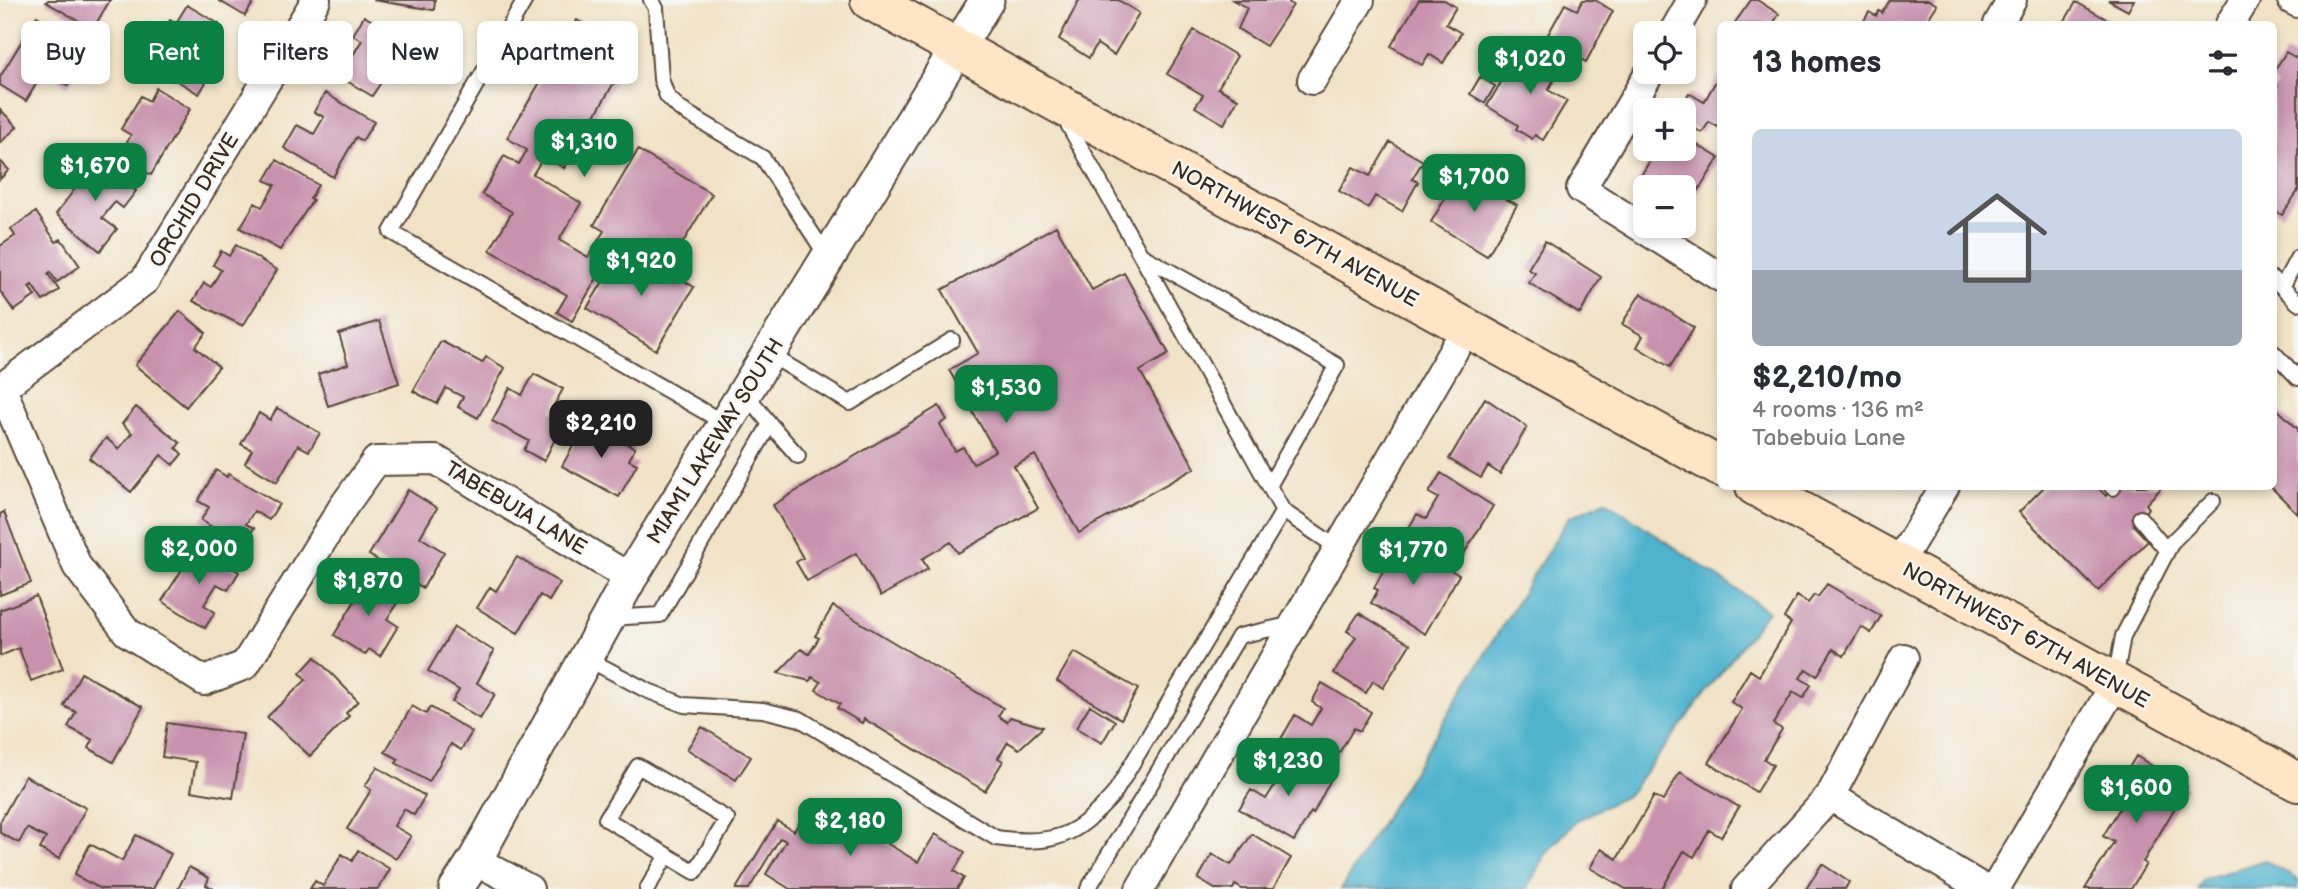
<!DOCTYPE html>
<html lang="en">
<head>
<meta charset="utf-8">
<style>
	body { margin:0; font-family:"Balsamiq Sans",sans-serif; background:#f7f7f7; color:#2b2b33; height:100vh; display:flex; flex-direction:column; font-size:26px; white-space:nowrap }
	* { box-sizing:border-box; margin:0 }
	p { font-size:23px; color:#7c7c81 }
	.icon { flex:none; width:38px; height:38px; fill:none; stroke:currentColor; stroke-width:2; stroke-linecap:round; stroke-linejoin:round }
	.map { position:relative; flex:1; overflow:hidden }
	.panel { position:absolute; left:1717px; top:21px; width:560px; height:469px; display:flex; flex-direction:column; background:#fff; border-radius:10px; box-shadow:0 4px 10px #0003 }
	.panel>* { flex:none }
	.top-card { position:absolute; left:21px; top:21px; width:665px; height:63px; display:flex; gap:14px }
	.fabs { position:absolute; left:1633px; top:21px; display:grid; gap:14px }
	.fabs a { display:grid; place-items:center; width:63px; height:63px; border-radius:10px; background:#fff; box-shadow:0 4px 10px #0003; font-size:35px }
	.price { position:absolute; translate:-50% -60px; padding:0 16px; border-radius:14px; background:#0b8043; color:#fff; font-size:23px; line-height:46px; filter:drop-shadow(0 2px 4px #0008) }
	.price::after { content:''; position:absolute; left:50%; top:42px; width:21px; height:16px; margin-left:-10px; background:inherit; clip-path:polygon(0 0,100% 0,50% 100%) }
	.price.on { background:#222; color:#fff }
	ul { padding:0; list-style:none }
	li { display:grid; align-content:center; gap:14px; height:371px; padding:0 35px }
	li+li { border-top:2px solid #e1e1e2 }
	li span { display:grid; place-items:center; height:217px; border-radius:10px; color:#555 }
	li>.icon { margin-inline-start:auto }
	span .icon { width:126px; height:126px; fill:#fffc; stroke-width:1 }
	li b { font-size:30px }
	h2 { display:flex; justify-content:space-between; align-items:center; height:84px; padding:0 35px; font-size:30px }
	.tag { padding:0 24px; border-radius:10px; background:#fff; box-shadow:0 4px 10px #0003; font-size:24px; line-height:63px }
	.tag.on { background:#0b8043; color:#fff }
	.map>svg:first-child { display:block }
	.water { fill:#50b3ce; stroke:#466e76; stroke-width:2 }
	.building { fill:#c892ae }
	.lines { fill:none; stroke-linecap:round; stroke-linejoin:round }
	.service-casing { stroke:#564637; stroke-width:18 }
	.minor-casing { stroke:#564637; stroke-width:32 }
	.tertiary-casing { stroke:#564637; stroke-width:37 }
	.secondary-casing { stroke:#564637; stroke-width:42 }
	.service { stroke:#fff; stroke-width:14 }
	.minor { stroke:#fff; stroke-width:28 }
	.tertiary { stroke:#fff; stroke-width:33 }
	.secondary { stroke:#fee5c5; stroke-width:38 }
	.labels { text-anchor:middle; stroke-width:5; stroke-linejoin:round; paint-order:stroke }
	.street-label { font-size:21px; fill:#3b2a1e; stroke:#f6f6f2 }
</style>
</head>
<body>
<div class="map">
<svg width="2298" height="889" viewBox="0 0 2298 889">
	<rect width="100%" height="100%" fill="#f6f6f2"/>
	<filter id="ink" filterUnits="userSpaceOnUse"><feTurbulence type="fractalNoise" baseFrequency=".0143" numOctaves="2"/><feDisplacementMap in="SourceGraphic" scale="14" xChannelSelector="R" yChannelSelector="G"/><feConvolveMatrix kernelMatrix="1 2 1 2 8 2 1 2 1" color-interpolation-filters="sRGB"/></filter>
	<filter id="wash" filterUnits="userSpaceOnUse"><feTurbulence type="fractalNoise" baseFrequency=".00686" numOctaves="4" result="noise"/><feDisplacementMap in="SourceGraphic" scale="28" xChannelSelector="R" yChannelSelector="G"/><feGaussianBlur stdDeviation="1.57" result="paint"/><feColorMatrix in="noise" values="0 0 0 0 0 0 0 0 0 0 0 0 0 0 0 0 0 1.4 0 .05"/><feComposite in="paint" operator="in"/></filter>
	<g filter="url(#wash)">
		<rect width="100%" height="100%" fill="#f1e2c5"/>
		<path class="water" d="M1606 501 1768 611 1628 795 1577 820 1546 853 1527 889H1341L1569 517Z
			M2265 860 2298 880V889H2198L2204 879Z"/>
		<g id="blocks">
			<path class="building" d="M48 0H110L93 29 46 2Z
				M218 0H255L245 16Z
				M373 0H435L434 10Z
				M1079 0H1118L1139 13 1114 55 1097 44 1089 58 1059 39Z
				M1233 0H1290L1289 3 1293 5 1266 46 1238 29 1247 8Z
				M1419 0H1444L1456 7 1446 24 1461 33 1443 63 1429 54 1422 65 1391 46Z
				M1583 0H1595L1613 11 1586 62 1546 38 1565 4 1577 10Z
				M1751 0H1757L1779 14 1773 24H1734Z
				M1890 0H1929L1937 5 1925 24H1862L1869 12 1876 16 1879 11 1882 13Z
				M2108 0H2134L2128 11Z
				M2076 2 2115 24H2063Z
				M187 5 219 24 198 59 214 69 199 94 171 77 179 63 153 47 170 20 176 23Z
				M37 16 91 50 68 86 44 71 26 101 0 85V77Z
				M364 16 405 40 395 56 398 57 372 96 340 77 362 40 353 35Z
				M577 20 632 52 564 168 544 156 533 174 581 203 559 240 588 257 604 231 594 225 638 150 712 194 667 269 619 240 572 321 557 312 567 295 490 250 512 212 482 194 504 156 519 164 527 150 507 138Z
				M1194 30 1237 56 1218 88 1238 99 1224 124 1195 107 1203 95 1167 74Z
				M1532 47 1563 65 1548 90 1567 101 1543 140 1535 135 1532 139 1516 129 1518 125 1487 106 1509 69 1517 73Z
				M2286 52 2298 59V191L2282 215 2273 210V90L2277 85 2273 83V73Z
				M1720 74V128L1709 122 1702 133 1684 122V110H1678L1689 93 1704 102Z
				M1480 77 1495 86 1485 103 1470 94Z
				M156 88 190 109 151 175 119 156 131 135 121 129 141 96 149 101Z
				M325 93 374 122 362 141 356 137 333 177 284 148 297 125 314 134 324 117 314 112Z
				M0 109 17 127 0 143Z
				M1684 137 1719 158 1684 213V187H1645V190L1636 184 1657 149H1684Z
				M1390 142 1423 161 1412 179 1418 182 1402 211 1375 196 1368 208 1339 191 1353 167 1370 176Z
				M92 157 136 191 123 208 115 202 102 218 117 229 100 251 56 214 83 178 79 175Z
				M277 160 318 185 310 199 313 200 280 250 240 228 255 203 262 207 275 185 265 180Z
				M0 161 9 170 0 179Z
				M1460 174 1517 205 1487 256 1431 222Z
				M36 212 56 242 61 239 80 266 57 282 50 272 48 274 59 290 43 301 32 285 29 287 35 296 14 311 0 291V246L15 236 11 229Z
				M1056 226 1092 290 1124 273 1169 354 1140 371 1195 468 1079 533 1035 455 1014 466 1038 508 958 553 951 542 922 559 928 569 881 596 856 553 807 581 796 562 803 558 773 505 939 406 947 420 940 424 955 451 963 447 973 464 995 451 949 370 978 353 942 290Z
				M1545 241 1601 277 1580 314 1529 283 1535 273 1528 269Z
				M236 245 277 270 243 326 193 301 204 283 211 287 221 270 213 265 221 251 229 256Z
				M625 245 694 287 656 350 587 308Z
				M1641 293 1694 328 1670 367 1637 347 1643 336 1622 324Z
				M180 311 206 333 195 347 219 367 186 407 135 365Z
				M379 321 399 383 328 406 318 374 348 364 339 334Z
				M441 341 482 363 486 357 505 368 478 418 458 407 463 397 446 388 437 404 413 391Z
				M534 374 563 389 551 411 565 419 544 461 524 450 529 441 492 421 510 388 522 395Z
				M1485 398 1527 427 1500 474 1488 466 1481 478 1449 459Z
				M2273 405 2298 429V514L2270 486H2273Z
				M136 407 180 443 176 448 182 454 173 465 161 455 131 492 89 458 106 438 119 449 132 433 122 424Z
				M277 408 320 433 309 451 298 445 277 482 245 463 252 450 241 444 259 413 270 420Z
				M586 422 635 448 629 460 637 464 619 497 562 466Z
				M216 470 227 477 228 474 279 504 269 520 254 511 246 524 254 528 243 547 201 520 209 507 198 501Z
				M1441 473 1493 506 1460 560 1407 531 1417 514 1426 519 1438 498 1429 493Z
				M2045 486H2096L2106 496 2115 486H2163L2146 504 2149 508 2133 525 2148 541 2098 591 2019 512Z
				M408 490 437 508 420 537 444 552 423 588 369 555Z
				M4 512 31 583 0 595V514Z
				M1400 540 1459 575 1425 634 1371 603 1378 590 1374 588Z
				M197 546 239 572 228 590 217 584 204 605 215 612 205 628 162 601Z
				M517 557 560 583 549 601 540 595 518 633 477 608 490 587 496 591Z
				M359 575 399 600 387 619 398 626 380 656 369 649 365 655 334 635 356 599 347 594Z
				M1827 584 1881 616 1871 633 1861 627 1844 656 1833 649 1817 676 1806 669 1800 678 1811 685 1803 698 1793 692 1773 724 1782 729 1764 759 1773 765 1756 792 1709 763 1742 709 1731 702 1750 670 1759 676 1791 623 1784 618 1797 596 1808 603 1814 595 1818 597Z
				M36 596 63 669 31 681 19 648 0 656V610Z
				M833 606 1003 708 998 716 1007 722 1010 717 1043 727 1019 749 1008 742 998 758 1003 761 985 791 864 719 862 723 837 708 840 704 816 690 821 682 812 677 810 681 778 673 801 649 809 654 819 638 815 636Z
				M1359 613 1410 644 1383 688 1373 681 1366 693 1334 673 1356 637 1347 631Z
				M454 627 494 651 477 683 495 694 480 719 452 702 459 690 428 671Z
				M1074 652 1138 689 1121 719 1057 681Z
				M315 657 358 701 346 713 349 716 310 756 267 717 306 680 300 673Z
				M81 673 143 707 113 762 89 748 93 740 68 727 76 712 64 706Z
				M1322 683 1371 712 1360 731 1354 728 1330 768 1281 739 1295 715 1311 725 1321 708 1312 702Z
				M1090 705 1115 721 1102 743 1076 728Z
				M412 706 426 714 430 707 472 732 461 750 451 744 429 782 396 763 399 759 385 752Z
				M167 723 243 734 233 798 191 791 196 762 162 757Z
				M702 727 751 757 736 780 687 749Z
				M1283 753 1330 781 1313 814 1311 812 1294 841 1239 809 1251 790 1266 799 1280 777 1272 771Z
				M2136 756 2187 787 2143 862 2146 864 2131 889H2085L2114 842 2103 836 2120 808 2113 804 2130 776 2126 773Z
				M377 767 425 796 414 815 404 809 394 826 411 836 396 859 347 829 371 790 365 786Z
				M1680 772 1739 807 1721 837 1709 830 1694 857 1684 851 1662 889H1626L1590 868 1601 849 1617 859 1654 796 1663 801Z
				M25 776 86 808 59 859 40 849 46 838 27 828 19 843 0 833V822Z
				M813 799 918 862 935 834 965 852 954 871 964 878 957 889H790L766 874 786 841 780 838 749 889H736L777 821 794 831Z
				M1252 834 1291 858 1273 889H1242L1235 885 1233 889H1215L1198 879 1212 854 1231 865Z
				M136 835 171 854 153 889H101L74 875 90 844 122 861Z
				M358 850 390 869 378 889H310L315 881 323 886 342 854 352 861Z
				M1822 864 1849 882 1845 889H1806Z
				M189 867 209 878 206 885 214 889H178Z"/>
		</g>
	</g>
	<g filter="url(#ink)">
		<use href="#blocks" fill-opacity="0" stroke="#564637" stroke-width="2"/>
		<g class="lines">
			<g class="service-casing">
				<path id="service" d="M525 0 391 232 726 424
					M651 0 656 8 661 79 667 96 680 109 763 158 828 258
					M1065 119 1283 511 1338 548
					M1141 255 1337 365 1269 486
					M2273 279 2282 287 2298 257
					M2282 287 2298 303
					M2273 352 2298 378
					M769 354 850 403 952 340
					M770 424 798 456
					M2111 486 2113 488
					M2140 518 2167 551
					M609 618 660 615 770 424 745 393
					M586 658 646 690 684 705 763 710 800 719 996 838C1054 846 1076 837 1114 794L1283 511
					M2115 680 2123 636 2172 542 2213 501
					M638 766 727 819 695 872 606 819Z
					M647 889 667 855
					M1088 889 1239 636 1293 624"/>
			</g>
			<g class="minor-casing">
				<path id="minor" d="M2292 0 2298 3
					M1998 24 2012 0
					M2230 24 2245 0
					M1673 33 1692 0
					M1650 72 1581 189 1720 277
					M1312 80 1360 0
					M0 389 145 280 316 0
					M2 389 77 566 127 632 204 681 245 665 343 507 376 461 436 460 630 578
					M1898 564 1945 486
					M1830 796 1984 889
					M475 860 529 889
					M1140 889 1466 329
					M1746 889 1830 796 1904 658
					M1995 889 2115 684"/>
			</g>
			<g class="tertiary-casing">
				<path id="tertiary" d="M456 889 475 860 630 578 987 0"/>
			</g>
			<g class="secondary-casing">
				<path id="secondary" d="M870 0 1720 467
					M1755 486 2298 782"/>
			</g>
			<use href="#service" class="service"/>
			<use href="#minor" class="minor"/>
			<use href="#tertiary" class="tertiary"/>
			<use href="#secondary" class="secondary"/>
		</g>
	</g>
	<g class="labels">
		<g class="street-label">
			<text transform="translate(194 200) rotate(-59)" y="7">ORCHID DRIVE</text>
			<text transform="translate(1295 234) rotate(29)" y="7">NORTHWEST 67TH AVENUE</text>
			<text transform="translate(715 441) rotate(-58)" y="7">MIAMI LAKEWAY SOUTH</text>
			<text transform="translate(516 508) rotate(31)" y="7">TABEBUIA LANE</text>
			<text transform="translate(2026 635) rotate(29)" y="7">NORTHWEST 67TH AVENUE</text>
		</g>
	</g>
</svg>
<div class="fabs">
<a><svg class="icon" aria-label="locate" viewBox="0 0 24 24"><circle cx="12" cy="12" r="6"/><path d="M12 2v4M12 18v4M2 12h4M18 12h4"/></svg></a>
<a>+</a>
<a>−</a>
</div>
<b class="price" style="left:1530px;top:96px">$1,020</b>
<b class="price" style="left:584px;top:179px">$1,310</b>
<b class="price" style="left:95px;top:203px">$1,670</b>
<b class="price" style="left:1474px;top:214px">$1,700</b>
<b class="price" style="left:641px;top:298px">$1,920</b>
<b class="price" style="left:1006px;top:425px">$1,530</b>
<b class="price on" style="left:601px;top:460px">$2,210</b>
<b class="price" style="left:199px;top:586px">$2,000</b>
<b class="price" style="left:1413px;top:587px">$1,770</b>
<b class="price" style="left:368px;top:618px">$1,870</b>
<b class="price" style="left:1288px;top:798px">$1,230</b>
<b class="price" style="left:2136px;top:825px">$1,600</b>
<b class="price" style="left:850px;top:858px">$2,180</b>
<div class="top-card">
<a class="tag">Buy</a>
<a class="tag on">Rent</a>
<a class="tag">Filters</a>
<a class="tag">New</a>
<a class="tag">Apartment</a>
</div>
<section class="panel">
<h2>13 homes<svg class="icon" aria-label="filters" viewBox="0 0 24 24"><path d="M4 7h16M4 17h16"/><circle cx="9" cy="7" r="2"/><circle cx="15" cy="17" r="2"/></svg></h2>
<ul>
<li><span style="background:linear-gradient(#c9d6e8 65%,#9aa5b1 0)"><svg class="icon" aria-label="home" viewBox="0 0 24 24"><path d="M3 11l9-7 9 7M6 9v11h12V9"/></svg></span><div><b>$2,210/mo</b><p>4 rooms · 136 m²</p><p>Tabebuia Lane</p></div></li>
</ul>
</section>
</div>
</body>
</html>
